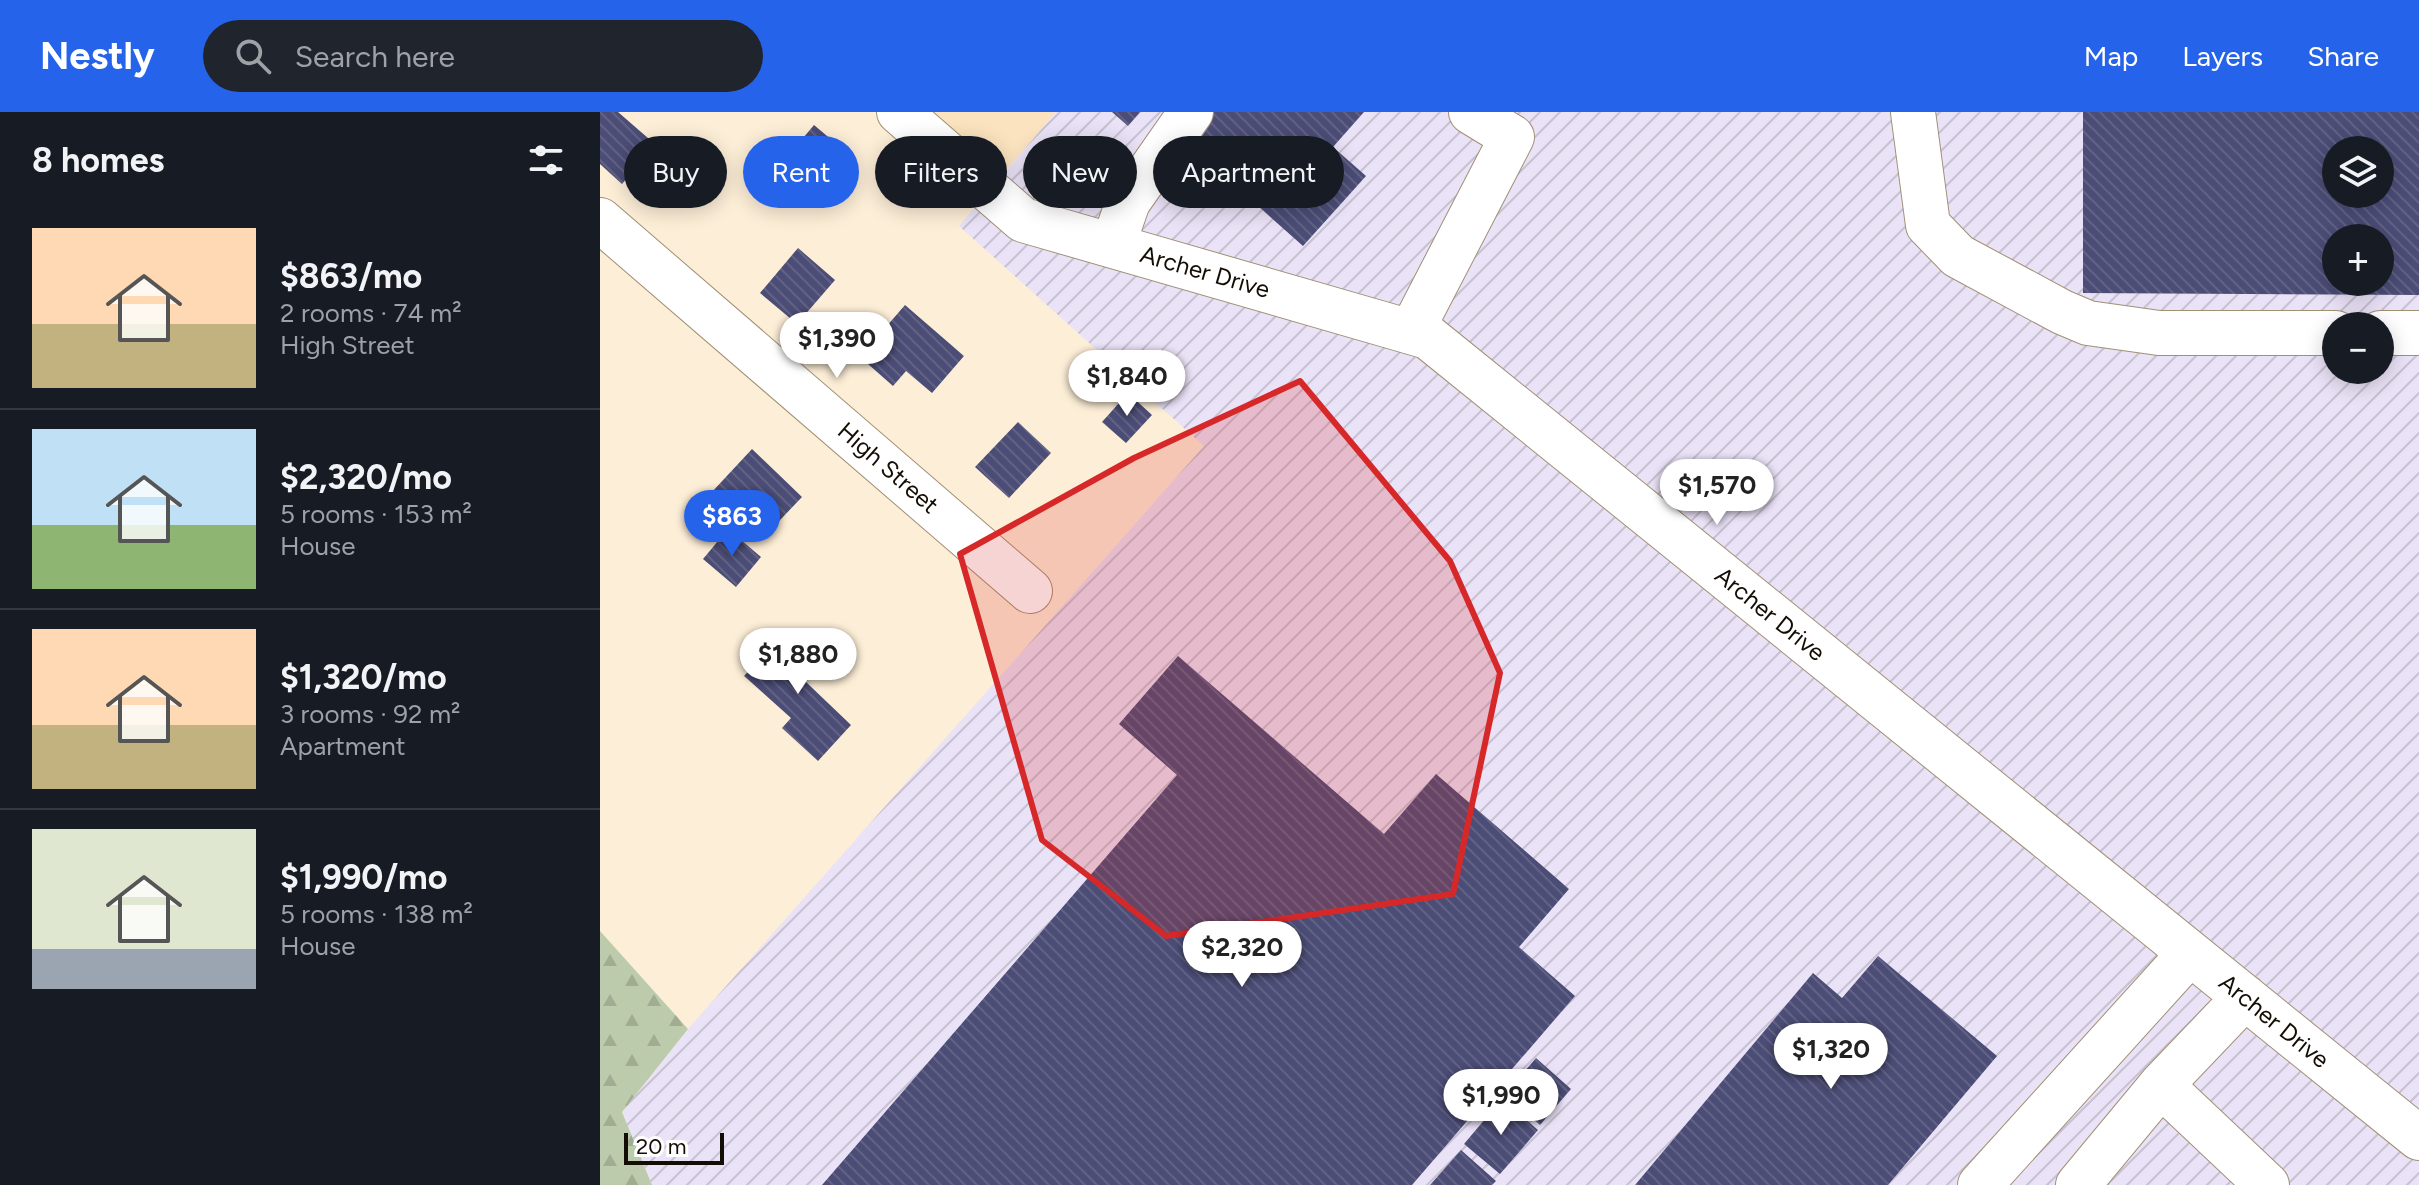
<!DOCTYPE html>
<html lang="en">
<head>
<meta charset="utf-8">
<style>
	body { margin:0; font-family:Figtree,sans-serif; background:#20242c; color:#f1f3f6; height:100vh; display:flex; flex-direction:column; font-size:30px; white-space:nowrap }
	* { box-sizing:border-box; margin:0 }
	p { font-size:26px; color:#9ea1a6 }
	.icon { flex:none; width:44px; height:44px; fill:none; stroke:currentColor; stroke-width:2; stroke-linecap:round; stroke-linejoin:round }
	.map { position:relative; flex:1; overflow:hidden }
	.drawer { display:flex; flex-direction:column; background:#171b24; width:600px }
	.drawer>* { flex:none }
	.hud { position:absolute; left:24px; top:24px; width:760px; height:72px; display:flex; gap:16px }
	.fabs { position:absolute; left:1722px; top:24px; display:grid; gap:16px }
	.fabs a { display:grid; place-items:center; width:72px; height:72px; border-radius:50%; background:#171b24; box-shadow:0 4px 20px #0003; font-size:40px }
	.scale { position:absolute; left:24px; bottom:20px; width:100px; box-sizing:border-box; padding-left:8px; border:4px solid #130d04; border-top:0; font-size:22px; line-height:28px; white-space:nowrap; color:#130d04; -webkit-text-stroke:6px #fff; paint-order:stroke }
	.price { position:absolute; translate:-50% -68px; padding:0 18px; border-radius:28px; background:#fff; color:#222; font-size:26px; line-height:52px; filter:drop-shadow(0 2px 4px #0008) }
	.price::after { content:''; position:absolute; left:50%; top:48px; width:24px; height:18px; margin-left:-12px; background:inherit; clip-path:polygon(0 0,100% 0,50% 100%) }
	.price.current { background:#2563eb; color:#fff }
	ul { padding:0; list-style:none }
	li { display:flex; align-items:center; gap:24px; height:200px; padding:0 32px }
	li+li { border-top:2px solid #363941 }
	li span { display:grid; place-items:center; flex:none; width:224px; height:160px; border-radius:0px; color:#555 }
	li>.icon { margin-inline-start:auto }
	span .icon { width:96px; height:96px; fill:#fffc; stroke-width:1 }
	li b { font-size:34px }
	h2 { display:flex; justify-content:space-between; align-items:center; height:96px; padding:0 32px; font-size:34px }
	.pill { padding:0 28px; border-radius:36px; background:#171b24; box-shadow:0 4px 20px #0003; font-size:28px; line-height:72px }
	.pill.current { background:#2563eb; color:#fff }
	header { display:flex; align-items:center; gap:48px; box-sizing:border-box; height:112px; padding:0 40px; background:#2563eb; color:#fff }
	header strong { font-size:38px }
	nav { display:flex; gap:44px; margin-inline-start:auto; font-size:28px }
	.search { width:560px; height:72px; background:#20242c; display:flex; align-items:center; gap:20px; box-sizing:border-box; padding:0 28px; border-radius:44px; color:#9ea1a6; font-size:30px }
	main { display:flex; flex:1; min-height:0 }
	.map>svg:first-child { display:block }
	.built { fill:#fbe3bf }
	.industrial { fill:url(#industrial-furrows); fill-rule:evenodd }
	.forest { fill:url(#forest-firs) }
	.building { fill:url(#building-back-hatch); fill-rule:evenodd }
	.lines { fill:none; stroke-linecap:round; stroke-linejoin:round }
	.minor-casing { stroke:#a19075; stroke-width:46 }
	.minor { stroke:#fff; stroke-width:44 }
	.marked { fill:#d62828; fill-opacity:0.2; stroke:#d62828; stroke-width:6; stroke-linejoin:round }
	.labels { text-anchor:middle; stroke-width:8; stroke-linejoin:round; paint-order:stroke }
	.street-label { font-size:24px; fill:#130d04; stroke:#fff }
</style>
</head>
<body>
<header>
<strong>Nestly</strong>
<div class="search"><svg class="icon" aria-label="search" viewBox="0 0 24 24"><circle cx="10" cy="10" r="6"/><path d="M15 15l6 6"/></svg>Search here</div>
<nav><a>Map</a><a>Layers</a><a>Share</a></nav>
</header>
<main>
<section class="drawer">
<h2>8 homes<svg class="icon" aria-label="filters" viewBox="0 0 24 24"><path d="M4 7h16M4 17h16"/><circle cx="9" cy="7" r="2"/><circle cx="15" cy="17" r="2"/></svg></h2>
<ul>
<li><span style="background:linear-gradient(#ffd9b3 60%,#c2b280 0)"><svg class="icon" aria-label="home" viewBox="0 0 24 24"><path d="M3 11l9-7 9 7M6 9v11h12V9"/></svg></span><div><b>$863/mo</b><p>2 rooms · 74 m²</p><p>High Street</p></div></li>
<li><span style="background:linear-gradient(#bfe0f5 60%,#8fb573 0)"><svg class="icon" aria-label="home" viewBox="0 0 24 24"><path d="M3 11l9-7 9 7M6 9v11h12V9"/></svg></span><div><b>$2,320/mo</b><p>5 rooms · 153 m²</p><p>House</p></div></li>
<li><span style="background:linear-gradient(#ffd9b3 60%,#c2b280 0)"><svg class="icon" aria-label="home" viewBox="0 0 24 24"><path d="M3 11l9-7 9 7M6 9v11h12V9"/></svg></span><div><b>$1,320/mo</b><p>3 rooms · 92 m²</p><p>Apartment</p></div></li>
<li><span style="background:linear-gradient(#dfe7d0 75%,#9aa5b1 0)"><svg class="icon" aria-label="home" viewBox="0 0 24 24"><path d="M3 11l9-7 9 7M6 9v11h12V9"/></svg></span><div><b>$1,990/mo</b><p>5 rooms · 138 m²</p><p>House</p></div></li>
</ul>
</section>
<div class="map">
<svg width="1819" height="1073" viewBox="0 0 1819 1073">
	<defs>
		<pattern id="industrial-furrows" width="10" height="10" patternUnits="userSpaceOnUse" patternTransform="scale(2)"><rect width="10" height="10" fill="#eae2f7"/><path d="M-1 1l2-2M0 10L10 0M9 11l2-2" fill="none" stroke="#c8c1d2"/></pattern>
		<pattern id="forest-firs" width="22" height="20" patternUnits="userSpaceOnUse" patternTransform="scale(2)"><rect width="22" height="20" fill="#bbcbab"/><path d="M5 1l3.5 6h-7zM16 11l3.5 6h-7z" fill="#a0ad92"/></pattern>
		<pattern id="building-back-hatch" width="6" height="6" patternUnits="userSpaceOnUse" patternTransform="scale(2)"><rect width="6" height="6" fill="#4c4d77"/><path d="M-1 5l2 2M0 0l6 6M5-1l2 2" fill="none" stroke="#626283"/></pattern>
	</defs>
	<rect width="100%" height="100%" fill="#fdeed7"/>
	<path class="built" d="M299 0H456L389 78Z"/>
	<path class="industrial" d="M456 0H1819V1073H52L22 1000 88 917 604 334 359 114ZM1736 38H1780V82H1736ZM1736 126H1780V170H1736ZM1736 214H1780V258H1736Z"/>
	<path class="forest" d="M0 819 88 917 22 1000 52 1073H0Z"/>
	<path class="building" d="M0 0H18L56 33 22 72 0 52Z
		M512 0H540L528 14Z
		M599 0H764L733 35 766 64 703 134 578 23Z
		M1483 0H1819V183L1483 181ZM1736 38H1780V82H1736ZM1736 126H1780V170H1736Z
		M214 13 245 39 207 83 177 57Z
		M101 35 127 58 106 82 80 60Z
		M198 136 235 168 197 212 160 181Z
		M305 193 364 244 332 281 306 259 293 274 260 245Z
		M528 281 552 303 526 331 502 310Z
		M418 310 451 341 409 386 375 355Z
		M152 337 202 385 161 428 111 381Z
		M128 417 161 445 136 475 103 447Z
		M185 520 221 553 206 570 251 613 218 649 182 616 191 606 144 564Z
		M578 544 784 722 836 662 969 777 919 835 975 884 812 1073H222L577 663 519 612Z
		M1278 844 1397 944 1288 1073H1035L1213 861 1242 886Z
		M936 946 971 977 940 1013 905 982Z
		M902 987 938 1018 900 1062 864 1032Z
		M861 1038 896 1069 892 1073H830Z"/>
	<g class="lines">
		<g class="minor-casing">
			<path id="minor" d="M299 0 423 108 828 225 1819 1026
				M1313 0 1328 113 1358 144 1462 200 1488 211 1559 221H1736
				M0 108 430 479
				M513 133 528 90 591 0
				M811 220 912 25 871 0
				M1780 221H1819
				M1561 973 1667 1073
				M1380 1073 1590 841
				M1478 1073 1561 973 1645 885"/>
		</g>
		<use href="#minor" class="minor"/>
	</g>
	<path class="marked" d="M700 269 850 449 900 561 853 782 566 824 442 728 360 442 534 346Z"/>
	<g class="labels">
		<g class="street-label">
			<text transform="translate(605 160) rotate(16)" y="8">Archer Drive</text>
			<text transform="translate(288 356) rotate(41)" y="8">High Street</text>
			<text transform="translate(1170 502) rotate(39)" y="8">Archer Drive</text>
			<text transform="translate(1674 909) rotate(39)" y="8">Archer Drive</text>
		</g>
	</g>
</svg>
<div class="fabs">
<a><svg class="icon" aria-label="layers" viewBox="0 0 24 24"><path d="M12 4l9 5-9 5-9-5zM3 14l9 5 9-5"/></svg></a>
<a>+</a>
<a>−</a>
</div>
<div class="scale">20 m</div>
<b class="price" style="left:237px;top:268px">$1,390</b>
<b class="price" style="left:527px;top:306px">$1,840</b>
<b class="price" style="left:1117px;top:415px">$1,570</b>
<b class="price current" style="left:132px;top:446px">$863</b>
<b class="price" style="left:198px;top:584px">$1,880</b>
<b class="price" style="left:642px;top:877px">$2,320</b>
<b class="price" style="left:1231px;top:979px">$1,320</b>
<b class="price" style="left:901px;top:1025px">$1,990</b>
<div class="hud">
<a class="pill">Buy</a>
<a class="pill current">Rent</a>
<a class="pill">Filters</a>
<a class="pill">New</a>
<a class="pill">Apartment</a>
</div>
</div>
</main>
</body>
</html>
